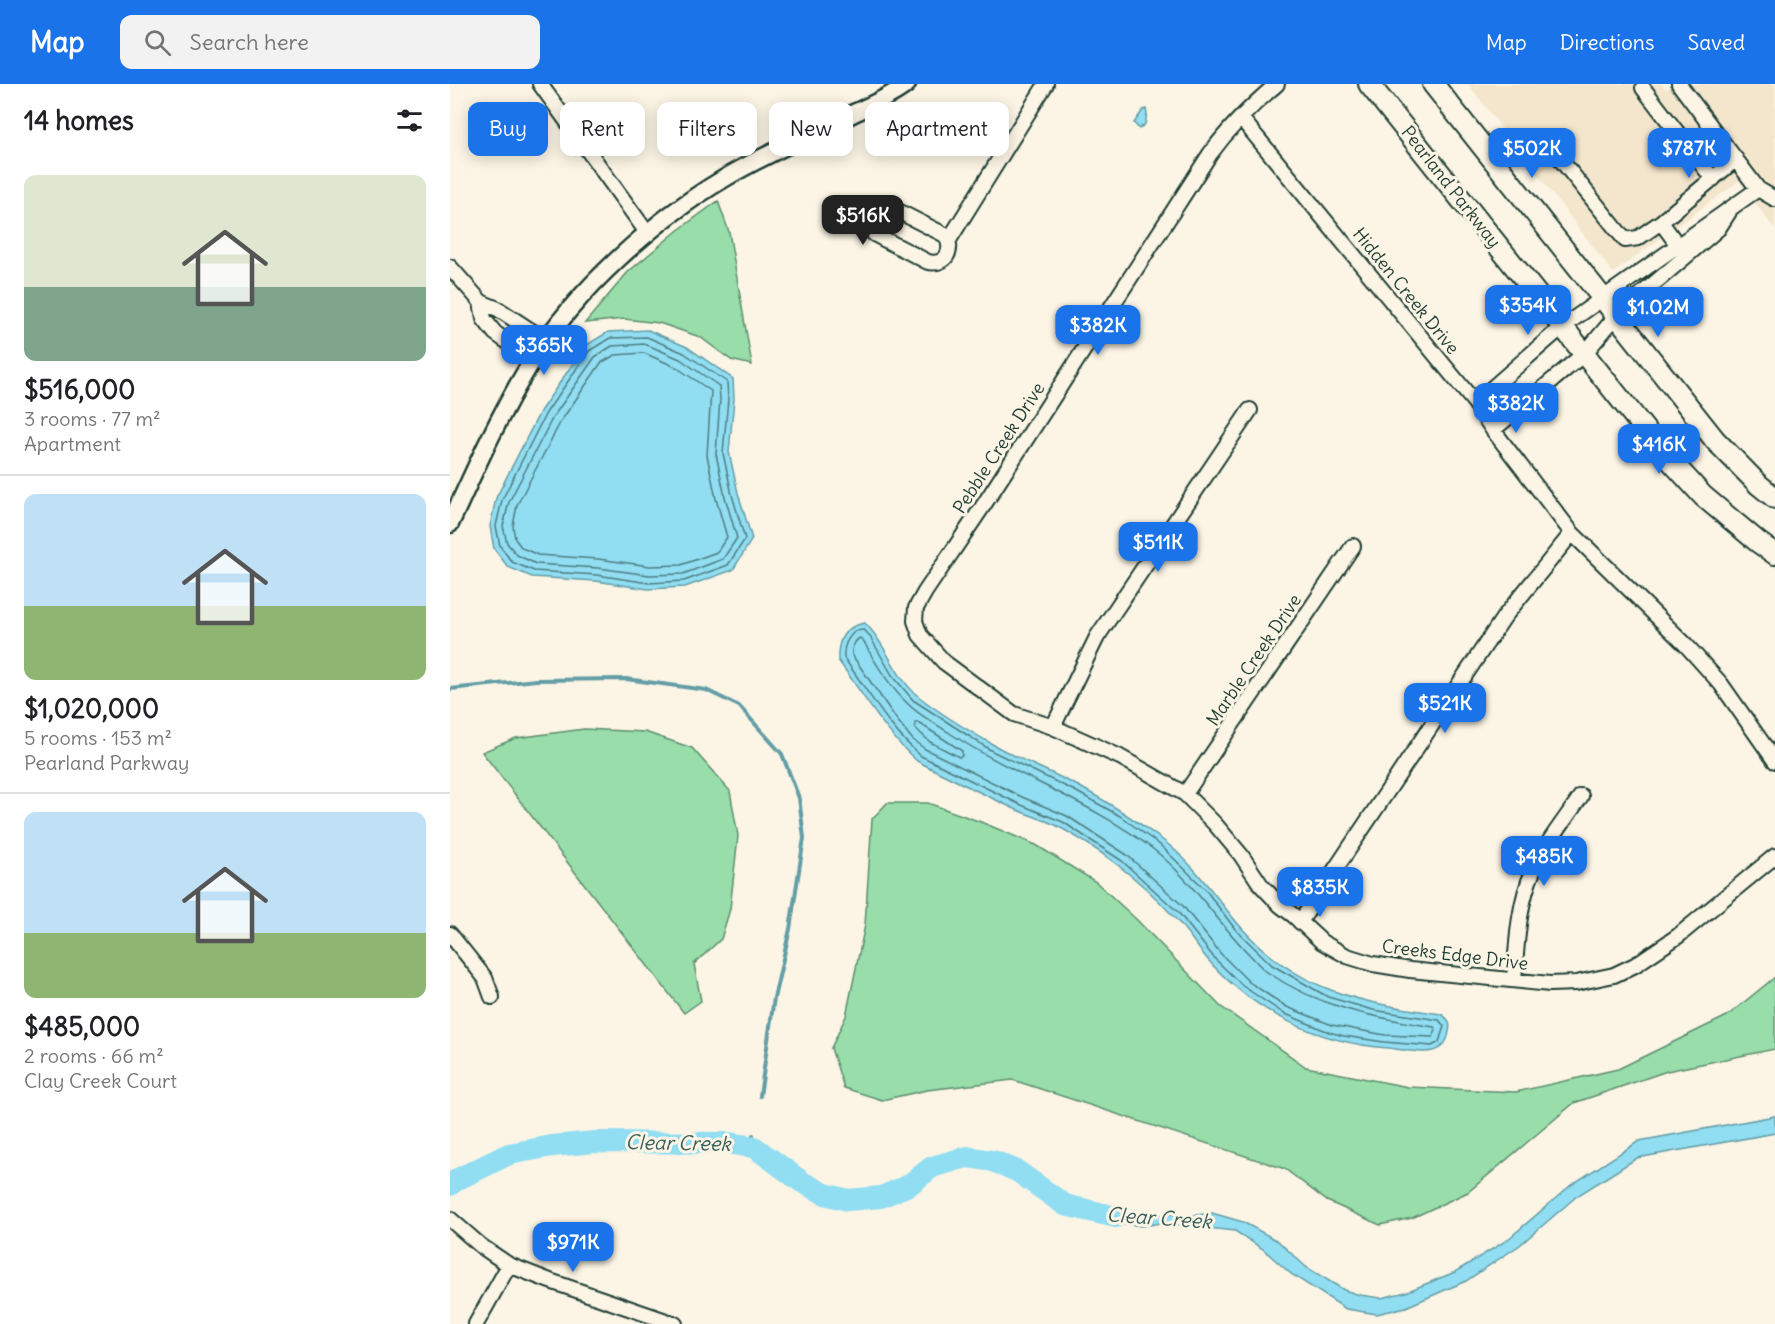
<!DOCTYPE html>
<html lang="en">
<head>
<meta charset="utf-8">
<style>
	body { margin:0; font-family:Delius,sans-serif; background:#f2f2f2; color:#202124; height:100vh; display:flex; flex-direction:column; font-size:22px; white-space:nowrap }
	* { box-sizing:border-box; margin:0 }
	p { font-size:20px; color:#757577 }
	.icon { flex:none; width:33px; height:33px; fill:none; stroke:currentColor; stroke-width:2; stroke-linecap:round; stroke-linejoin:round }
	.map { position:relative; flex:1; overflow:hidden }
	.drawer { display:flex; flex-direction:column; background:#fff; width:450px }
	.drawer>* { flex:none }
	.guide { position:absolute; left:18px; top:18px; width:570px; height:54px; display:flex; gap:12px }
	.price { position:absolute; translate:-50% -51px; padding:0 14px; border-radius:12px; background:#1a73e8; color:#fff; font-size:20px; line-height:39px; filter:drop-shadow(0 2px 3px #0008) }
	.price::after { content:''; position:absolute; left:50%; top:36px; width:18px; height:14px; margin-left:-9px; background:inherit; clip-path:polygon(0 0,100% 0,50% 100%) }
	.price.selected { background:#222; color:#fff }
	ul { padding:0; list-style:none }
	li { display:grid; align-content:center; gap:12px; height:318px; padding:0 24px }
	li+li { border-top:2px solid #e0e0e0 }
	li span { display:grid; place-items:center; height:186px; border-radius:12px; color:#555 }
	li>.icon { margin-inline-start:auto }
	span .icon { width:108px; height:108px; fill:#fffc; stroke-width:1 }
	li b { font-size:26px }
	h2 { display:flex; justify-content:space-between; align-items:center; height:72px; padding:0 24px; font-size:26px }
	.chip { padding:0 21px; border-radius:12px; background:#fff; box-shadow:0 3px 15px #0003; font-size:21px; line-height:54px }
	.chip.selected { background:#1a73e8; color:#fff }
	header { display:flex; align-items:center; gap:36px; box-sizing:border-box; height:84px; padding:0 30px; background:#1a73e8; color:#fff }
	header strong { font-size:28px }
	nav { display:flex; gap:33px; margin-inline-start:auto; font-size:21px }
	.search { width:420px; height:54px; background:#f2f2f2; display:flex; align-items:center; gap:15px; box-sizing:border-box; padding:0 21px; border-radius:12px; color:#757577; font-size:22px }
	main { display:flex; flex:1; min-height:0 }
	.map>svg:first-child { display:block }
	.built { fill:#f4e6cd }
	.green { fill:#98ddaa; stroke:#5c8d6f; stroke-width:1.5 }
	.water { fill:#91ddf2; stroke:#639da6; stroke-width:1.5 }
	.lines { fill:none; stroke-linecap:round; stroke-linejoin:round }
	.shore { stroke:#4d7d80; stroke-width:1.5 }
	.stream { stroke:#639da6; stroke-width:4 }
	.river { stroke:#91ddf2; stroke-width:22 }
	.minor-casing { stroke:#1f3d34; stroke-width:18 }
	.tertiary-casing { stroke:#1f3d34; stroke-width:21 }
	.secondary-casing { stroke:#1f3d34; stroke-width:24 }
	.minor { stroke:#fcf5e5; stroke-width:14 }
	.tertiary { stroke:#fcf5e5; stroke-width:16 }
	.secondary { stroke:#fcf5e5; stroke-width:20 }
	.labels { text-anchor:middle; stroke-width:6; stroke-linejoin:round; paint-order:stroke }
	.street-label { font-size:18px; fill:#1f3d34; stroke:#fcf5e5 }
	.water-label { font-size:20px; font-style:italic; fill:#365d5a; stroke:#fcf5e5 }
</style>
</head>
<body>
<header>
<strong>Map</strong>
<div class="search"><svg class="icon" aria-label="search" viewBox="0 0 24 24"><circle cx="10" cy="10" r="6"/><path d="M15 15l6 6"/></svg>Search here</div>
<nav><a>Map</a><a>Directions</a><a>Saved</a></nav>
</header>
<main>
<section class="drawer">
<h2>14 homes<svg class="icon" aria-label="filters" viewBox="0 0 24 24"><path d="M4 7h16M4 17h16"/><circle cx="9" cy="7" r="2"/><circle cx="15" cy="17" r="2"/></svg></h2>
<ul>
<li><span style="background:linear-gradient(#dfe7d0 60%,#7fa58c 0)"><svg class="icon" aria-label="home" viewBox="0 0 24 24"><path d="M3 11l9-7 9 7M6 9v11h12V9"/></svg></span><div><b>$516,000</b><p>3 rooms · 77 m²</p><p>Apartment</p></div></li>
<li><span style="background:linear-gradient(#bfe0f5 60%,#8fb573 0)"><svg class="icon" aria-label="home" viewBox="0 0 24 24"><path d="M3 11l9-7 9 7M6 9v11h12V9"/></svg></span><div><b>$1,020,000</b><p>5 rooms · 153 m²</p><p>Pearland Parkway</p></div></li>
<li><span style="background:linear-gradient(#bfe0f5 65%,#8fb573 0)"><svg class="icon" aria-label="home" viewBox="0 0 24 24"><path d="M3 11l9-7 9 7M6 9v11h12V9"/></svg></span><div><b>$485,000</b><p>2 rooms · 66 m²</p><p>Clay Creek Court</p></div></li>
</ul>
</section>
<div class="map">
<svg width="1325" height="1240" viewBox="0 0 1325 1240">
	<rect width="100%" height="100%" fill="#fcf5e5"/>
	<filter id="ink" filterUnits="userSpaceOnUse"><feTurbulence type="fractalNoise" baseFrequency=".0167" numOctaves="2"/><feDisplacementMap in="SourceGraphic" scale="12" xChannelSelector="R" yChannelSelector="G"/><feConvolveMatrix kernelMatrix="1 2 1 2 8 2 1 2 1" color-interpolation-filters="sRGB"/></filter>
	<g filter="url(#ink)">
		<path class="built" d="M1018 0H1211L1216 6 1223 0H1325V146L1289 97 1163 189Z"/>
		<path class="green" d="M268 117 279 148 302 281 281 276 250 253 209 239 174 235 135 239 178 188 227 147Z
			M134 645 195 648 242 664 280 707 288 752 280 825 271 855 244 880 251 917 234 929 32 668 66 654Z
			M437 719H478L531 738 586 761 646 798 687 836 770 922 856 983 958 1003 1066 1008 1168 985 1277 932 1325 893V965L1217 987 1124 1019 1018 1108 962 1134 930 1141 877 1117 835 1085 563 996 477 1006 432 1016 394 1004 381 964 396 932 415 841 422 735Z"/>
		<path class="water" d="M696 25 697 30 695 40 689 45 684 39 693 26Z
			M198 246 237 263 283 295 284 315 279 368 288 409 302 455 283 486 235 503 198 505 146 497 82 493 58 483 44 465 40 442 46 414 91 326 135 262 158 248Z
			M415 539C436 559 444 592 468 612 491 630 519 647 544 661 572 677 602 688 630 703 658 718 684 735 710 754 742 777 764 811 789 841 845 906 909 919 991 930 999 935 1001 939 999 948 994 978 961 966 938 964 869 959 805 929 759 877 746 862 736 845 722 831 706 813 687 796 669 782 651 768 631 755 611 744 597 736 580 732 565 725 533 710 499 694 467 677 435 649 413 610 388 576 387 555 395 542 415 539Z
			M1325 1032V1049L1187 1074 1127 1112 1070 1161 1016 1197 956 1223 927 1230 896 1225 841 1190 813 1165 785 1147 712 1139 692 1142 660 1138 635 1132 638 1124 688 1132 722 1130 738 1132 762 1129 793 1138 828 1157 856 1183 894 1206 910 1211 931 1214 956 1208 1005 1188 1057 1156 1121 1101 1189 1057Z"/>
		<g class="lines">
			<path class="shore" d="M197 253 234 269 277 298 278 315 273 369 282 411 295 455 278 481 234 497 199 499 147 491 84 487 62 478 50 462 46 442 52 416 96 329 139 267 160 254Z
				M195 260 230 275 269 302 270 315 266 370 275 413 287 454 273 475 233 490 199 491 148 484 86 480 67 471 57 459 53 442 59 418 103 333 145 273 162 262Z
				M194 269 226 283 261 307 257 371 266 415 277 453 267 468 231 481 200 482 148 475 88 471 72 464 65 455 63 442 67 421 111 337 151 279 165 271Z
				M414 546 419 551 442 591 463 616 542 667 625 707 670 732 710 761 755 805 785 845 822 881 878 913 923 926 989 936 994 942 989 958 982 962 934 958 894 952 879 948 833 929 794 903 765 875 728 828 672 777 613 738 569 720 471 672C439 645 418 607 394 574 393 562 397 555 405 547Z
				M410 554 413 556C425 579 438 601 457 619 468 631 485 639 498 648 564 692 640 717 703 765 740 794 765 835 798 869 804 875 810 883 817 888 870 924 922 933 984 943L986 946 983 953 935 951 882 941 837 923 820 912 799 898 771 870 733 822 677 771 617 732 572 713 475 665 463 656 447 636 402 571C401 565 404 557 410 554Z
				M465 639H469L512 667V672L509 673 480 658 465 644Z"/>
			<path class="stream" d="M0 605 86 596 176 595 256 606 289 622 332 670 349 714 354 754 340 845 324 914 310 1012
				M303 1051 304 1063"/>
			<path class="river" d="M0 1101 8 1095 59 1070 102 1062 145 1058 277 1059 304 1063 352 1098 375 1110 398 1116 431 1113 459 1101 482 1083 517 1073 543 1077 567 1087 615 1121 666 1133"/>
			<g class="minor-casing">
				<path id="minor" d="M90 0 198 150
					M827 0C802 21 779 44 760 70L533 422 475 508 466 524 465 537 470 551 494 578 564 630 603 643 670 673 735 710 765 740 791 771 811 801 830 821 843 831 872 858 897 872 923 880 960 886 1100 900 1126 899 1164 891 1185 881 1228 852 1325 772
					M1229 0 1308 105 1325 115
					M1193 4 1263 95
					M791 34 1025 319 1043 346 1122 449 1236 561 1271 600 1325 677
					M1107 71 1175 156 1188 154 1211 138 1232 167
					M431 121 440 123 495 151C505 165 496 182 478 178L424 150C417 138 417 127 431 121Z
					M1211 138 1286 75
					M499 156 596 0
					M0 183 31 218 48 225 97 257
					M31 218 34 235 45 249 83 276
					M1025 319 1112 243 1308 105
					M1043 346 1135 269 1167 231 1268 145 1279 128
					M603 643 647 553 800 326
					M735 710 903 462
					M850 838 1054 533 1122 449
					M0 850 35 894 42 913
					M1064 896C1067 859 1068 821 1083 787 1095 760 1115 736 1131 712
					M0 1135 31 1162 59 1181 100 1197 225 1240
					M26 1240 59 1181"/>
			</g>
			<g class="tertiary-casing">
				<path id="tertiary" d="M0 440C25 385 50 329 82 277 126 206 204 136 275 94 317 69 362 50 406 28 423 20 442 12 457 0"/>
			</g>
			<g class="secondary-casing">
				<path id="secondary" d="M919 0 1211 366 1253 412 1308 458 1325 470
					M983 0 1265 356 1309 401 1325 414"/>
			</g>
			<use href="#minor" class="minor"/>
			<use href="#tertiary" class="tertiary"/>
			<use href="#secondary" class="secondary"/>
		</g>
	</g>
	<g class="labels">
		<g class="street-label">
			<text transform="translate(1001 103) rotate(52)" y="6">Pearland Parkway</text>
			<text transform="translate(956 207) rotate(51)" y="6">Hidden Creek Drive</text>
			<text transform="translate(549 364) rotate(-57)" y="6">Pebble Creek Drive</text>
			<text transform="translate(804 576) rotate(-56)" y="6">Marble Creek Drive</text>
			<text transform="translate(1005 871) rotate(7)" y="6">Creeks Edge Drive</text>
		</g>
		<g class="water-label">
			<text transform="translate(228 1059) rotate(1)" y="7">Clear Creek</text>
			<text transform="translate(709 1134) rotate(4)" y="7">Clear Creek</text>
		</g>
	</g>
</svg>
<b class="price" style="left:1082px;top:95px">$502K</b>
<b class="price" style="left:1239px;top:95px">$787K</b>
<b class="price selected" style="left:413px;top:162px">$516K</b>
<b class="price" style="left:1078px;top:252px">$354K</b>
<b class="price" style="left:1208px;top:254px">$1.02M</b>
<b class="price" style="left:648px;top:272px">$382K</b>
<b class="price" style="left:94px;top:292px">$365K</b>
<b class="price" style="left:1066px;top:350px">$382K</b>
<b class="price" style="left:1209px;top:391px">$416K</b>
<b class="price" style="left:708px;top:489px">$511K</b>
<b class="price" style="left:995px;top:650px">$521K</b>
<b class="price" style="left:1094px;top:803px">$485K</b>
<b class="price" style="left:870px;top:834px">$835K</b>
<b class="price" style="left:123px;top:1189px">$971K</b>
<div class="guide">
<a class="chip selected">Buy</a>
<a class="chip">Rent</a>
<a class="chip">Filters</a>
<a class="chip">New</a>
<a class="chip">Apartment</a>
</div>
</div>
</main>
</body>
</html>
